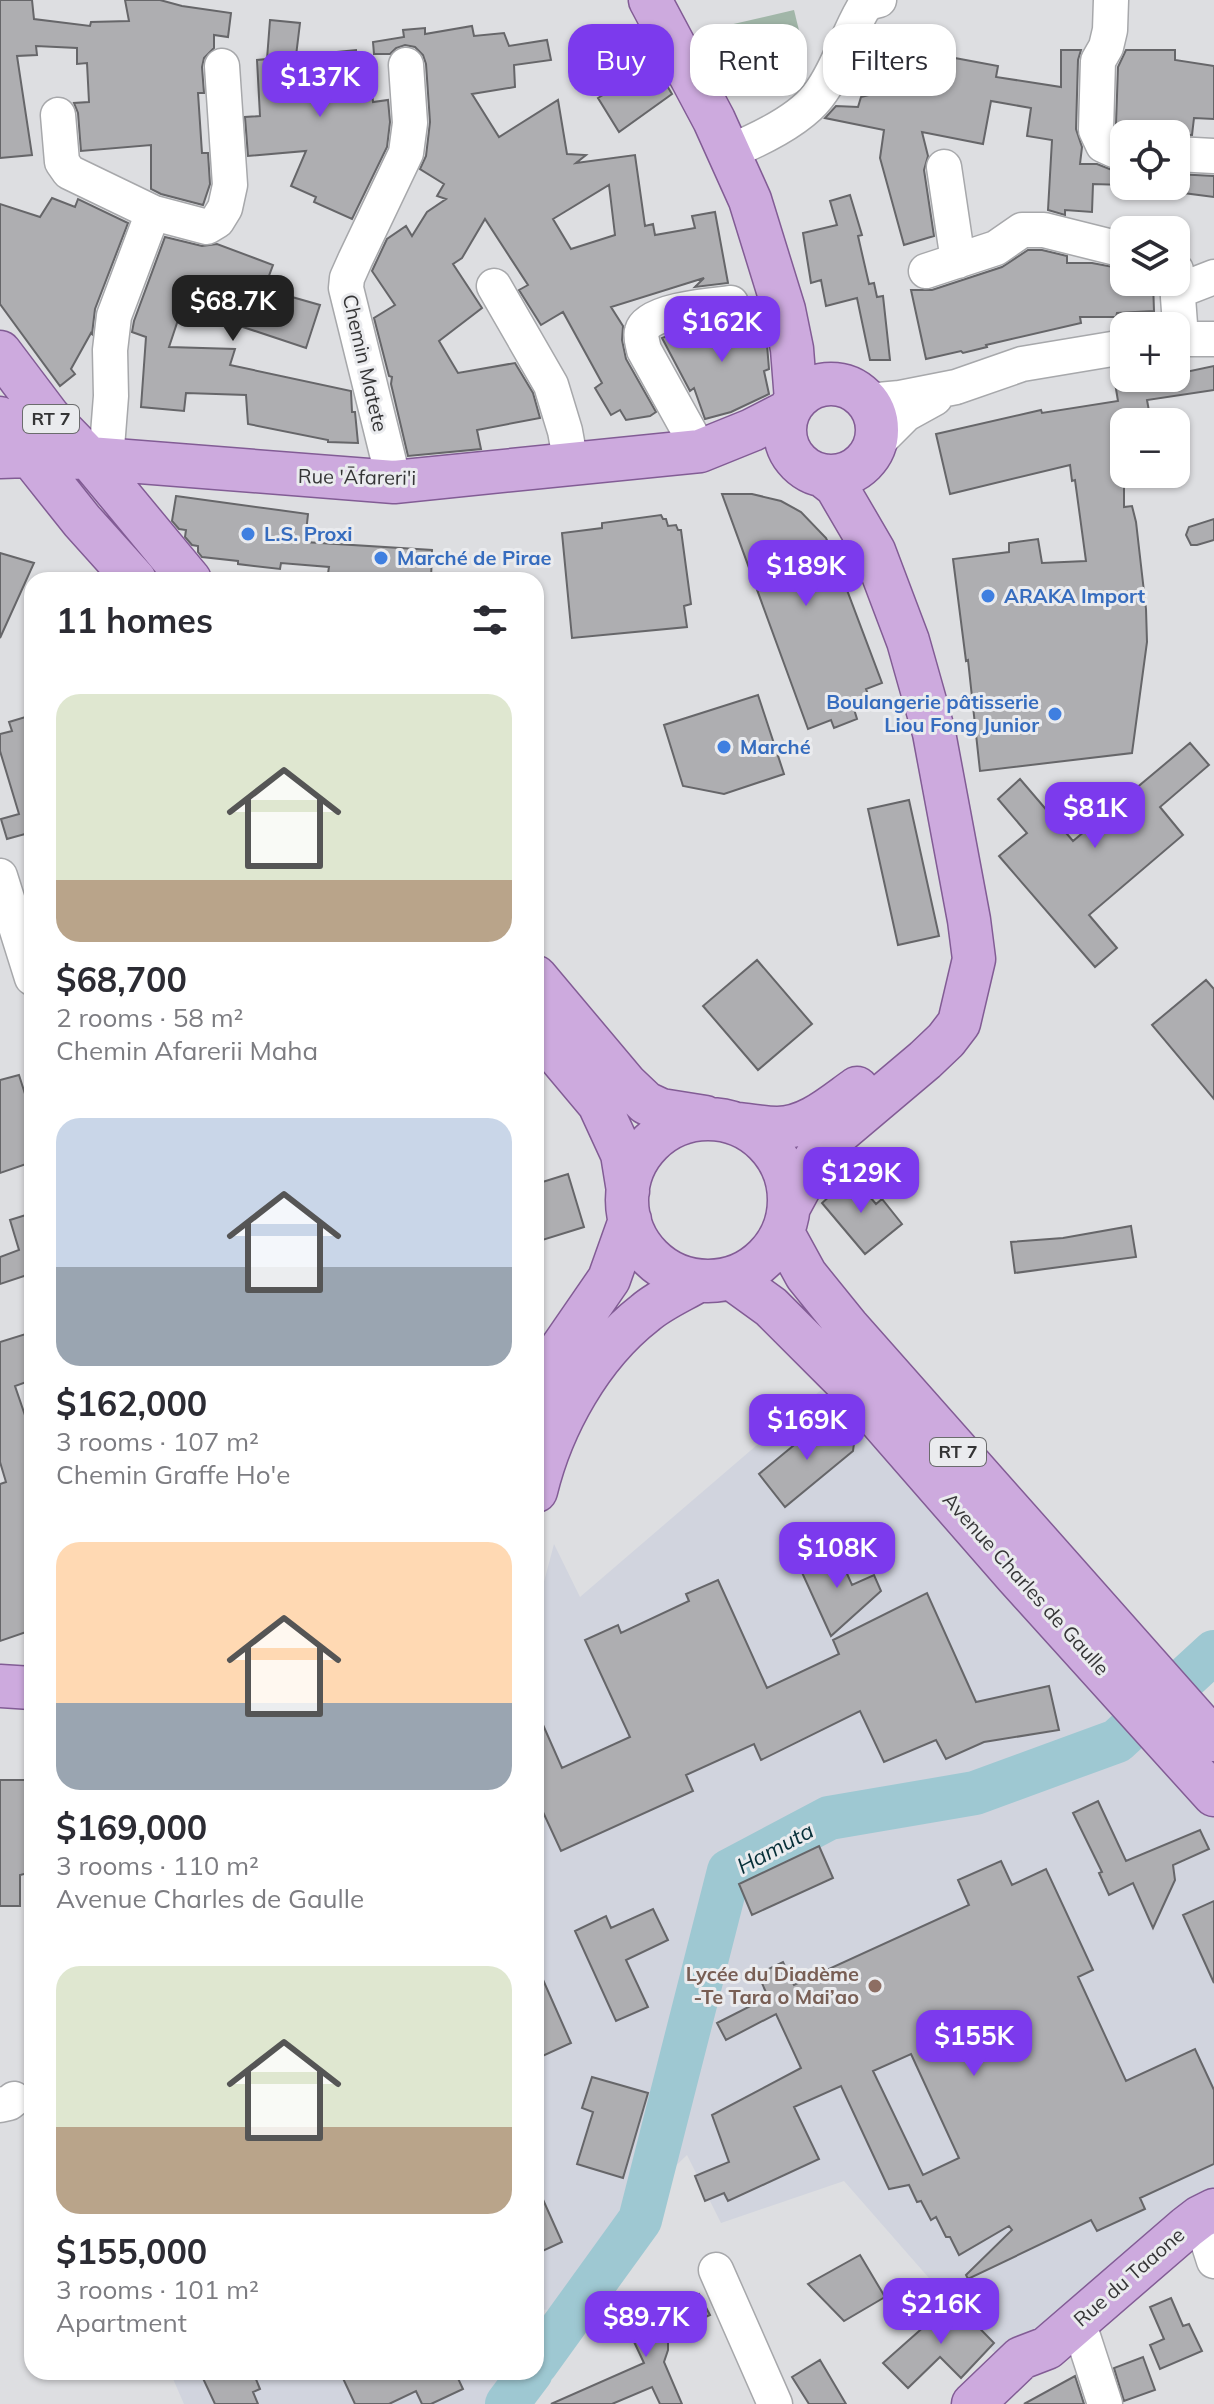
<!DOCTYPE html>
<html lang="en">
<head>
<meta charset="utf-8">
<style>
	body { margin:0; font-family:Mulish,sans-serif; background:#f7f7f7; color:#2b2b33; height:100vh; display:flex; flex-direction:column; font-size:30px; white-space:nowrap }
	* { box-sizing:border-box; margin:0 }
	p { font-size:26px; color:#7c7c81 }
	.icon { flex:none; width:44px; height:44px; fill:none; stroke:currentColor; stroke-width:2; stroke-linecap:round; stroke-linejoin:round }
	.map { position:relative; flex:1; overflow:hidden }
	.details { position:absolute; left:24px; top:572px; width:520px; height:1808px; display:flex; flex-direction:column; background:#fff; border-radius:24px; box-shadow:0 2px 6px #0004 }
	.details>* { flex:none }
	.banner { position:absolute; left:568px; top:24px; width:526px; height:72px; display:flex; gap:16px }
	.fabs { position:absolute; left:1110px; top:120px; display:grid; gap:16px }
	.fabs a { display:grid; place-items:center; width:80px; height:80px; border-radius:16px; background:#fff; box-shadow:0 2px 6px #0004; font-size:40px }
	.price { position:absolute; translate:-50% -68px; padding:0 18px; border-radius:16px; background:#7c3aed; color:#fff; font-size:26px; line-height:52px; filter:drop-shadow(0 2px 4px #0008) }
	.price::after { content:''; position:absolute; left:50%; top:48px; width:24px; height:18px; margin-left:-12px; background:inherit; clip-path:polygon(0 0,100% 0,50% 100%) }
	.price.current { background:#222; color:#fff }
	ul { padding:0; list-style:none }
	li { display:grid; align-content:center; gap:16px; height:424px; padding:0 32px }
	li span { display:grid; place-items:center; height:248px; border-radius:24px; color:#555 }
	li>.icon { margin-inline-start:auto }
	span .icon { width:144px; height:144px; fill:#fffc; stroke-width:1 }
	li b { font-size:34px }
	h2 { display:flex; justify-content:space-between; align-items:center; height:96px; padding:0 32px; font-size:34px }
	.tag { padding:0 28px; border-radius:24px; background:#fff; box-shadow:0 2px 6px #0004; font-size:28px; line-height:72px }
	.tag.current { background:#7c3aed; color:#fff }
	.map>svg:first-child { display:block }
	.built { fill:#d1d4de }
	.green { fill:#a1b6a8 }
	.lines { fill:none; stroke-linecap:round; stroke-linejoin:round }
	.river { stroke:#9ec8d2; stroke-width:44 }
	.building { fill:#aeaeb1; stroke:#666669; stroke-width:2; fill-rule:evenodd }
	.minor-casing { stroke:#a7a8ab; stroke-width:37 }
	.major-casing { stroke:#825c95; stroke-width:45 }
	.minor { stroke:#fff; stroke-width:34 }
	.major { stroke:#cdaade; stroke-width:42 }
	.shop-dot { fill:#3f7fe0; stroke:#eaebee; stroke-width:3 }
	.education-dot { fill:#8d6e63; stroke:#eaebee; stroke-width:3 }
	.labels { text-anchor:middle; stroke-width:6; stroke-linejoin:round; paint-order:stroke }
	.shield { fill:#eaebee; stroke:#6b6c6d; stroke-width:2 }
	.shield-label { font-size:18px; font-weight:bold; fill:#353536 }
	.street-label { font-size:20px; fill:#353536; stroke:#eaebee }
	.shop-label { font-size:20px; font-weight:bold; fill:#366cbe; stroke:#eaebee; text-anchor:start }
	.education-label { font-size:20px; font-weight:bold; fill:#785e54; stroke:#eaebee; text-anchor:end }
	.water-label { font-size:22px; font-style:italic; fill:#062f38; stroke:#eaebee }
</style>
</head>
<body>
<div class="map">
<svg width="1214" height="2404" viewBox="0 0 1214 2404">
	<rect width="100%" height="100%" fill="#dddee1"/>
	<path class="built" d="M821 1390 836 1404 985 1571 1214 1818V2191L1013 2374 844 2181 721 2223 687 2155 659 2182 550 2310 536 2309V1612L554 1544 580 1597Z
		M170 2372H507L487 2404H184Z"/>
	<path class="green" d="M794 10 807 63 729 83 716 28Z"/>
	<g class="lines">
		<path class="river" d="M536 2364 640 2220 729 1871 829 1818 975 1793 1117 1741 1214 1652
			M507 2404 531 2372"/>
	</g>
	<path class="building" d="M0 0H32L34 19 90 26 91 22 129 21 125 0H160L182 6 231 13 228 37 214 35V48L204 58 202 67 204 93H198L202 153H208L210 184 203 205 161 194 151 189V145L81 151 78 113 74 103 89 102 87 63 77 64V48L36 46 37 55 17 56 32 155 0 158Z
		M270 20 300 23 296 56 356 50 357 61 369 59 373 102 388 100 390 122 387 147 352 219 314 202 316 197 291 186 306 151 248 156 245 117 260 116 257 60 267 59Z
		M472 26 474 36 504 33 509 46 547 40 551 60 514 65 515 87 472 94 499 137 558 100 567 154 586 155 576 163 635 155 645 226 653 224 655 235 695 228 692 216 715 212 728 283 695 287 704 278 611 307 623 326 622 340 626 359 656 412 650 416 626 420 620 410 611 415 595 388 602 383 563 312 541 325 519 290 528 285 485 219 462 258 453 264 482 308 439 341 458 373 515 363 533 393 540 418 477 430 481 449 408 456 391 384 392 377 389 376 374 318 395 305 372 271 387 239 406 226 412 236 427 212 446 199 437 196 444 184 420 169 426 156 430 122 426 64 423 55 415 47 405 45 396 48 390 54H374L373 42 404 37 403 30 425 28V34ZM609 185 615 235 571 249 553 219Z
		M1061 50H1081L1078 60 1076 129 1082 147 1080 164H1097L1112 170 1124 171V185L1093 184 1092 212 1065 210V215L1048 210 1052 140 1027 136 1031 108 991 101 983 144 922 132 928 156 924 170 934 236 904 245 880 158 884 130 825 118 836 106 858 107 861 97 873 94 877 68 897 71 903 57 943 65 944 56 998 66 996 77 1061 87Z
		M1126 50H1175V60L1214 66V119L1194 118 1192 135 1168 134 1169 126 1116 124 1118 67Z
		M658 71 672 94 619 132 598 98 631 78 634 83Z
		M1176 174 1214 176V197L1176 192Z
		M850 195 862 235 858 236 869 284 874 283 877 297 883 296 890 360H870L857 298 826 306 821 280 811 283 803 233 837 225 830 201Z
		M52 198 75 207 78 199 128 223 95 309 92 334 91 333 71 369 75 374 60 386 0 304V204L40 217Z
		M165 237 202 246 217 244 273 265 264 289 320 305 306 348 228 322 232 310 186 296 169 347 235 349 230 365 351 391 352 412H355L358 443 328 442V440L248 424 246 395 186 393 184 411 141 407 146 337 132 332 134 321Z
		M1028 250H1042L1067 256V263H1092L1124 269V282H1153L1154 311 1117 313 1116 317H1080L1081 323 986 345 987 347 963 353 961 351 926 359 911 290H932L1002 267Z
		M750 304 763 346 767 345 769 369 764 371 769 394 731 412 705 419 694 388 690 391 662 338 686 329 734 323 743 319 749 312Z
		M1214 366V390L1147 400 1151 422H1124V507L1132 506 1136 522 1146 609 1147 642 1132 753 980 771 968 660 966 661 953 559 1009 552V543L1038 539 1042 563 1086 561 1075 480 1072 481 1070 465 950 494 936 434 1041 410 1042 413 1118 401 1115 383 1141 378H1176V374Z
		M722 494H752L781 501 801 512 826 538 833 553 882 683 866 689 871 702 854 709 857 719 834 728 831 720 808 729Z
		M176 496 308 514 305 542 432 550 431 580H327L329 567 281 563 280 569 238 564V561L202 557 198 552V546L192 545 185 537 186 530 179 529 172 521Z
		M661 515 663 519H666L668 526 676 525 678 530H681L691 604 684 606 687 627 572 638 562 533 602 528V523Z
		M1214 519V540L1197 545H1191L1186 535 1189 527Z
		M0 553 34 563 0 638Z
		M758 695 784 774 724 794 683 786 664 725Z
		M32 715V841L27 842 25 834 7 839 1 819 19 814 0 751V734L12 731 9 722Z
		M1190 743 1209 765 1160 807 1183 835 1089 915 1117 948 1095 967 999 856 1027 833 998 799 1020 779 1073 841Z
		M909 800 939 936 898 945 868 809Z
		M757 960 812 1024 758 1070 703 1006Z
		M1206 980 1214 989V1099L1152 1025Z
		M19 1075 32 1116V1162L0 1173V1080Z
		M568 1174 584 1227 536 1242V1184Z
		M852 1176 876 1204 882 1199 902 1224 865 1254 822 1203Z
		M32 1213V1275H27L0 1284V1257L19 1250 10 1220Z
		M1131 1226 1136 1257 1015 1273 1011 1242 1063 1238Z
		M32 1332V1380L15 1386 28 1424 32 1422V1630L0 1641V1484L6 1482 0 1462V1342Z
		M827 1418 840 1435 855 1436 853 1451 785 1507 759 1474Z
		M836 1549 852 1585 874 1575 881 1591 831 1636 799 1566Z
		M718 1580 767 1688 839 1654 833 1640 927 1593 976 1702 1049 1686 1059 1730 984 1742 946 1759 936 1740 884 1762 860 1711 761 1760 754 1744 686 1775 693 1791 561 1851 536 1797V1709L562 1768 630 1737 585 1640 618 1625 621 1633 689 1601 686 1594Z
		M0 1780H32V1872L20 1875V1906H0Z
		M1098 1801 1126 1861 1200 1830 1209 1849 1173 1865 1175 1880 1153 1928 1133 1883 1109 1895 1099 1873 1102 1872 1073 1813Z
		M819 1846 833 1878 752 1915 739 1884Z
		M1001 1861 1012 1885 1046 1869 1093 1970 1078 1977 1126 2081 1195 2049 1214 2090V2164L1140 2198 1145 2209 1097 2231 1091 2220 968 2279 966 2275 1012 2230 1009 2226 959 2255 950 2237H946L936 2217 931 2220 921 2201 917 2202 909 2185 889 2189 841 2086 794 2107 819 2159 728 2201 724 2193 705 2201 695 2176 729 2162 712 2115 801 2068 776 2014 726 2040 717 2023 768 1997 758 1974 783 1962 794 1985 969 1905 958 1880ZM911 2054 959 2158 923 2175 873 2071Z
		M1214 1901V1983L1183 1915Z
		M653 1909 668 1940 626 1960 648 2007 616 2021 575 1931 606 1916 611 1928Z
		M536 1964 571 2043 536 2059Z
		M592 2077 648 2093 623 2178 577 2164 593 2112 582 2108Z
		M536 2184 562 2242 536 2254Z
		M860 2255 885 2297 844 2321 808 2284Z
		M699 2294 710 2315 668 2334V2350L664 2362 682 2404H660L652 2387 612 2404H551L644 2363 627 2327Z
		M1171 2298 1183 2326 1189 2324 1202 2351 1160 2369 1150 2345 1164 2339 1150 2307Z
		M953 2301 994 2343 961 2378 940 2357 908 2388 883 2363Z
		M1143 2357 1155 2390 1124 2401 1114 2368Z
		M820 2360 846 2404H809L792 2377Z
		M200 2372H253L260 2389 253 2392 258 2404H215Z
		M340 2372H455L463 2389 431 2404H422L416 2391 389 2404H355Z
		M1075 2376 1084 2404H1024Z"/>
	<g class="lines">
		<g class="minor-casing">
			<path id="minor" d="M1111 0 1110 30 1106 47 1098 61 1096 130 1103 145 1114 150 1124 151
				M58 115 62 162 69 172 154 213
				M729 152C758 140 799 121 818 96 838 70 847 35 864 7L871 2 879 0
				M1176 154 1214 156
				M944 167 958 261
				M1176 270 1181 338
				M926 271 996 248 1022 230H1044L1124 250
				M494 286 551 385 565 431 571 464
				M1178 291 1214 277
				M1176 339H1214
				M868 401 900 398 956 387 1022 364 1124 347
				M876 444 906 414 935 398
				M700 451 644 350C643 344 640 337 642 331 647 310 713 305 731 303
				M106 460 111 396 110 350 114 316 152 215 154 213 207 227 217 221 225 208 230 185 222 66
				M394 482 346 288 347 278 355 260 406 153 410 123 406 65
				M0 876 32 978
				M0 2105 9 2103 14 2099
				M1200 2217 1214 2261
				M716 2270 775 2404
				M1078 2321 1105 2404"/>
		</g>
		<g class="major-casing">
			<path id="major" d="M650 0 714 120 750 200 784 310 792 349 796 400
				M0 352 49 417 89 458 190 580
				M785 430a46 46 0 1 1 92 0a46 46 0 1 1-92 0Z
				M0 418 82 521 135 580
				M0 457 29 456 89 458 394 482 700 451 752 430 789 411
				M536 977 626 1084 646 1103 661 1110 705 1117
				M536 1029 599 1104 622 1154 628 1191
				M627 1200a81 81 0 1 1 162 0a81 81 0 1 1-162 0Z
				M737 1124C750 1125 764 1128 777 1128 808 1128 833 1105 857 1088
				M789 1207 815 1159 835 1136 925 1060 946 1040 959 1023 974 959 969 920 934 733 908 641 874 551 836 486 822 475
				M783 1233 806 1275 848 1327 1214 1740
				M731 1278 771 1307 852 1388 1016 1576 1214 1795
				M536 1393 547 1369 609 1279 630 1220
				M536 1491C552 1425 591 1355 645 1313 660 1300 681 1291 698 1281
				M0 1686 32 1688
				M973 2404 1021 2358 1047 2348 1187 2227 1200 2217 1214 2210"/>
		</g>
		<use href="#minor" class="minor"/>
		<use href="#major" class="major"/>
	</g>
	<g class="shop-dot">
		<circle cx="248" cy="534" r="8"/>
		<circle cx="381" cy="558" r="8"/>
		<circle cx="988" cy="596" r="8"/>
		<circle cx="1055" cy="714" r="8"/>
		<circle cx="724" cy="747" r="8"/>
	</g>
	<circle class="education-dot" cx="875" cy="1986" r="8"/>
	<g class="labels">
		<g class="shield">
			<rect x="23" y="405" width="56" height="28" rx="6"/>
			<rect x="930" y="1438" width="56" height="28" rx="6"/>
		</g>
		<g class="shield-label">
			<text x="51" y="425">RT 7</text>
			<text x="958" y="1458">RT 7</text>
		</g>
		<g class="street-label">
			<text transform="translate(365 363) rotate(77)" y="7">Chemin Matete</text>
			<text transform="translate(357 477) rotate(1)" y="7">Rue 'Āfareri'i</text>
			<text transform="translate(1026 1584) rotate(48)" y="7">Avenue Charles de Gaulle</text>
			<text transform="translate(1129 2277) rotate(-41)" y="7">Rue du Taaone</text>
		</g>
		<g class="shop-label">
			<text x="264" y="541">L.S. Proxi</text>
			<text x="397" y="565">Marché de Pirae</text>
			<text x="1004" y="603">ARAKA Import</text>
			<text x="1039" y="709" text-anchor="end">Boulangerie pâtisserie<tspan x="1039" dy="23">Liou Fong Junior</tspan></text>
			<text x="740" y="754">Marché</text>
		</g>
		<g class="education-label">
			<text x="859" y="1981">Lycée du Diadème<tspan x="859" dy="23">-Te Tara o Mai’ao</tspan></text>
		</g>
		<g class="water-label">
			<text transform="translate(775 1848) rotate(-28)" y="8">Hamuta</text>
		</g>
	</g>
</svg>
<div class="fabs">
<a><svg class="icon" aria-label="locate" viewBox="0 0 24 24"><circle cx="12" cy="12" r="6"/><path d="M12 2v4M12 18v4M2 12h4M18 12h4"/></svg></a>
<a><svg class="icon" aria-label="layers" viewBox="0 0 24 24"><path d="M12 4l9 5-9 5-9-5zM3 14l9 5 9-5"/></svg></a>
<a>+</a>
<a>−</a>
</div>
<b class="price" style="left:320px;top:119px">$137K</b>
<b class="price current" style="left:233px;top:343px">$68.7K</b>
<b class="price" style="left:722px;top:364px">$162K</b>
<b class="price" style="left:806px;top:608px">$189K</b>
<b class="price" style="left:1095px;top:850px">$81K</b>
<b class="price" style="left:861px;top:1215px">$129K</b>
<b class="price" style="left:807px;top:1462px">$169K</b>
<b class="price" style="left:837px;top:1590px">$108K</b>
<b class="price" style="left:974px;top:2078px">$155K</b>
<b class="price" style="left:941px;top:2346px">$216K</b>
<b class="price" style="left:646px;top:2359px">$89.7K</b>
<div class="banner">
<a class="tag current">Buy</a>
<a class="tag">Rent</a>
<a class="tag">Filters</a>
</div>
<section class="details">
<h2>11 homes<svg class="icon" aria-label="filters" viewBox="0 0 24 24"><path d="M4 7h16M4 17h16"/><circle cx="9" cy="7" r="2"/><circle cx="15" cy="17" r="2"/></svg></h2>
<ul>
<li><span style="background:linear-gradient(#dfe7d0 75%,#b9a48a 0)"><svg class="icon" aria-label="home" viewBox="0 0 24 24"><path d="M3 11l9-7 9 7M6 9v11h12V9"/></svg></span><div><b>$68,700</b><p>2 rooms · 58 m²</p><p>Chemin Afarerii Maha</p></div></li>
<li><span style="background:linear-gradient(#c9d6e8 60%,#9aa5b1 0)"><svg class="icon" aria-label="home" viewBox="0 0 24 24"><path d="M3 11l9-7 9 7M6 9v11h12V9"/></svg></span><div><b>$162,000</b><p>3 rooms · 107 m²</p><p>Chemin Graffe Ho'e</p></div></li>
<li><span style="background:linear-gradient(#ffd9b3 65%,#9aa5b1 0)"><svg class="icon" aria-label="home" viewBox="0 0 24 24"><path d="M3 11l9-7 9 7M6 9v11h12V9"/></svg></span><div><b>$169,000</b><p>3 rooms · 110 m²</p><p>Avenue Charles de Gaulle</p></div></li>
<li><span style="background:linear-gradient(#dfe7d0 65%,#b9a48a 0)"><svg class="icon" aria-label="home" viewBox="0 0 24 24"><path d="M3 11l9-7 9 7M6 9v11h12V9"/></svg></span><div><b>$155,000</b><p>3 rooms · 101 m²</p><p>Apartment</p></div></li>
</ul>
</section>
</div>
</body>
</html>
